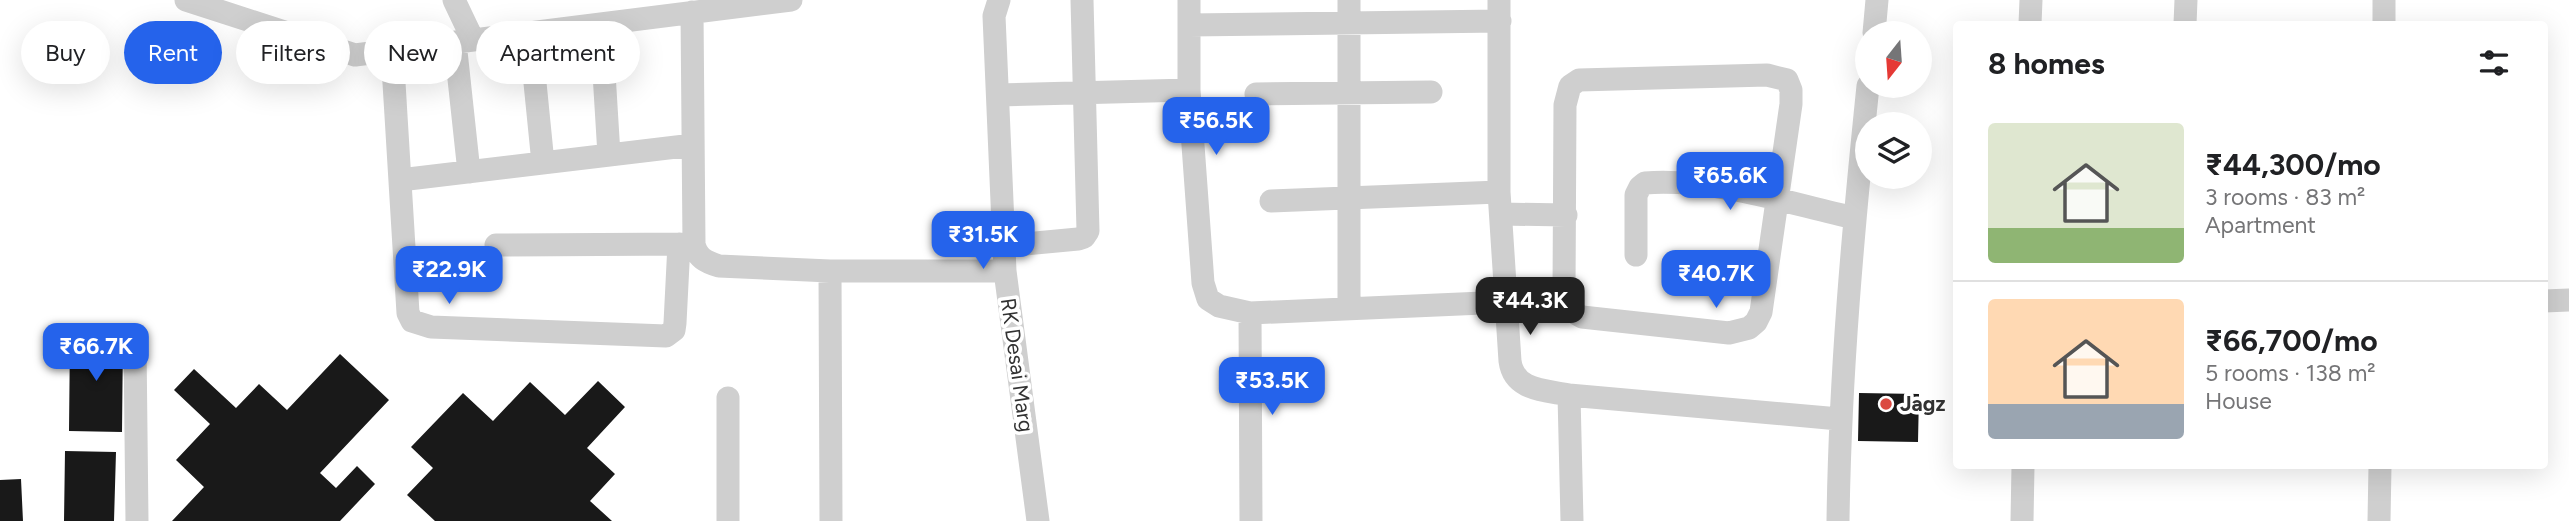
<!DOCTYPE html>
<html lang="en">
<head>
<meta charset="utf-8">
<style>
	body { margin:0; font-family:Figtree,sans-serif; background:#f6f6f6; color:#202124; height:100vh; display:flex; flex-direction:column; font-size:26px; white-space:nowrap }
	* { box-sizing:border-box; margin:0 }
	p { font-size:23px; color:#757577 }
	.icon { flex:none; width:38px; height:38px; fill:none; stroke:currentColor; stroke-width:2; stroke-linecap:round; stroke-linejoin:round }
	.map { position:relative; flex:1; overflow:hidden }
	.side { position:absolute; left:1953px; top:21px; width:595px; height:448px; display:flex; flex-direction:column; background:#fff; border-radius:7px; box-shadow:0 7px 28px #0002 }
	.side>* { flex:none }
	.banner { position:absolute; left:21px; top:21px; width:665px; height:63px; display:flex; gap:14px }
	.needle { width:46px; rotate:197deg }
	.controls { position:absolute; left:1855px; top:21px; display:grid; gap:14px }
	.controls a { display:grid; place-items:center; width:77px; height:77px; border-radius:50%; background:#fff; box-shadow:0 7px 28px #0002; font-size:35px }
	.price { position:absolute; translate:-50% -60px; padding:0 16px; border-radius:14px; background:#2563eb; color:#fff; font-size:23px; line-height:46px; filter:drop-shadow(0 2px 4px #0008) }
	.price::after { content:''; position:absolute; left:50%; top:42px; width:21px; height:16px; margin-left:-10px; background:inherit; clip-path:polygon(0 0,100% 0,50% 100%) }
	.price.active { background:#222; color:#fff }
	ul { padding:0; list-style:none }
	li { display:flex; align-items:center; gap:21px; height:175px; padding:0 35px }
	li+li { border-top:2px solid #e0e0e0 }
	li span { display:grid; place-items:center; flex:none; width:196px; height:140px; border-radius:7px; color:#555 }
	li>.icon { margin-inline-start:auto }
	span .icon { width:84px; height:84px; fill:#fffc; stroke-width:1 }
	li b { font-size:30px }
	h2 { display:flex; justify-content:space-between; align-items:center; height:84px; padding:0 35px; font-size:30px }
	.pill { padding:0 24px; border-radius:32px; background:#fff; box-shadow:0 7px 28px #0002; font-size:24px; line-height:63px }
	.pill.active { background:#2563eb; color:#fff }
	.map>svg:first-child { display:block }
	.building { fill:#191919 }
	.lines { fill:none; stroke-linecap:round; stroke-linejoin:round }
	.minor { stroke:#cfcfcf; stroke-width:23 }
	.poi-dot { fill:#db4a42; stroke:#fff; stroke-width:2.5 }
	.labels { text-anchor:middle; stroke-width:7; stroke-linejoin:round; paint-order:stroke }
	.street-label { font-size:21px; fill:#323232; stroke:#fff }
	.poi-label { font-size:21px; font-weight:bold; fill:#323232; stroke:#fff; text-anchor:start }
</style>
</head>
<body>
<div class="map">
<svg width="2569" height="521" viewBox="0 0 2569 521">
	<rect width="100%" height="100%" fill="#fff"/>
	<path class="building" d="M70 334 123 335 122 432 69 431Z
		M340 354 389 400 320 473 336 488 357 466 375 484 340 521H172L204 487 176 460 210 424 174 390 194 369 236 408 259 384 287 410Z
		M598 381 625 407 587 448 615 474 590 501 612 521H435L407 495 433 468 411 447 463 393 493 421 530 382 565 415Z
		M1859 393 1919 394 1918 442 1858 441Z
		M65 451 116 452 114 521H64Z
		M21 479 23 521H0V480Z"/>
	<g class="lines">
		<path class="minor" d="M186 0 355 55 791 0
			M454 0 473 40
			M999 0 994 16 1005 271 1038 521
			M1189 0V90L1203 283 1208 299 1219 306 1250 313 1506 302
			M1499 0V192L1510 361C1514 391 1545 390 1569 395L1839 419
			M692 12 694 244C697 258 706 262 719 266L830 271H1005
			M601 24 609 155
			M2030 24 2031 0
			M2185 24 2186 0
			M2384 24V0
			M1189 25 1500 21
			M530 33 543 163
			M1874 33 1877 0
			M455 42 469 172
			M392 50 408 313 412 321 431 327 666 336 674 330 675 323 679 244
			M1767 75 1787 80 1791 90V104L1761 312 1756 322 1749 328 1729 333 1582 317C1570 311 1566 304 1564 291L1565 105 1570 86 1579 80Z
			M1256 94 1431 92
			M998 95 1189 90
			M400 180 693 145
			M1271 201 1499 192
			M1501 214 1566 215
			M496 245 692 244
			M1004 246 1078 239 1084 237 1088 231 1082 0
			M1636 255V195L1640 187 1645 183C1715 178 1787 203 1855 218
			M830 271 831 521
			M2544 301 2569 300
			M1349 308V0
			M1250 313 1251 521
			M135 345 137 521
			M1569 395 1572 521
			M728 521V398
			M1838 521C1840 375 1853 231 1868 86
			M2022 521 2023 466
			M2379 521 2380 466"/>
	</g>
	<circle class="poi-dot" cx="1886" cy="404" r="7"/>
	<g class="labels">
		<g class="street-label">
			<text transform="translate(1017 365) rotate(82)" y="7">RK Desai Marg</text>
		</g>
		<g class="poi-label">
			<text x="1900" y="411">Jagz</text>
		</g>
	</g>
</svg>
<div class="controls">
<a><svg class="needle" viewBox="-14 -14 28 28"><path d="M0-13l5 13h-10z" fill="#e53935"/><path d="M0 13l5-13h-10z" fill="#757577"/></svg></a>
<a><svg class="icon" aria-label="layers" viewBox="0 0 24 24"><path d="M12 4l9 5-9 5-9-5zM3 14l9 5 9-5"/></svg></a>
</div>
<b class="price" style="left:1216px;top:157px">₹56.5K</b>
<b class="price" style="left:1730px;top:212px">₹65.6K</b>
<b class="price" style="left:983px;top:271px">₹31.5K</b>
<b class="price" style="left:449px;top:306px">₹22.9K</b>
<b class="price" style="left:1716px;top:310px">₹40.7K</b>
<b class="price active" style="left:1530px;top:337px">₹44.3K</b>
<b class="price" style="left:96px;top:383px">₹66.7K</b>
<b class="price" style="left:1272px;top:417px">₹53.5K</b>
<div class="banner">
<a class="pill">Buy</a>
<a class="pill active">Rent</a>
<a class="pill">Filters</a>
<a class="pill">New</a>
<a class="pill">Apartment</a>
</div>
<section class="side">
<h2>8 homes<svg class="icon" aria-label="filters" viewBox="0 0 24 24"><path d="M4 7h16M4 17h16"/><circle cx="9" cy="7" r="2"/><circle cx="15" cy="17" r="2"/></svg></h2>
<ul>
<li><span style="background:linear-gradient(#dfe7d0 75%,#8fb573 0)"><svg class="icon" aria-label="home" viewBox="0 0 24 24"><path d="M3 11l9-7 9 7M6 9v11h12V9"/></svg></span><div><b>₹44,300/mo</b><p>3 rooms · 83 m²</p><p>Apartment</p></div></li>
<li><span style="background:linear-gradient(#ffd9b3 75%,#9aa5b1 0)"><svg class="icon" aria-label="home" viewBox="0 0 24 24"><path d="M3 11l9-7 9 7M6 9v11h12V9"/></svg></span><div><b>₹66,700/mo</b><p>5 rooms · 138 m²</p><p>House</p></div></li>
</ul>
</section>
</div>
</body>
</html>
